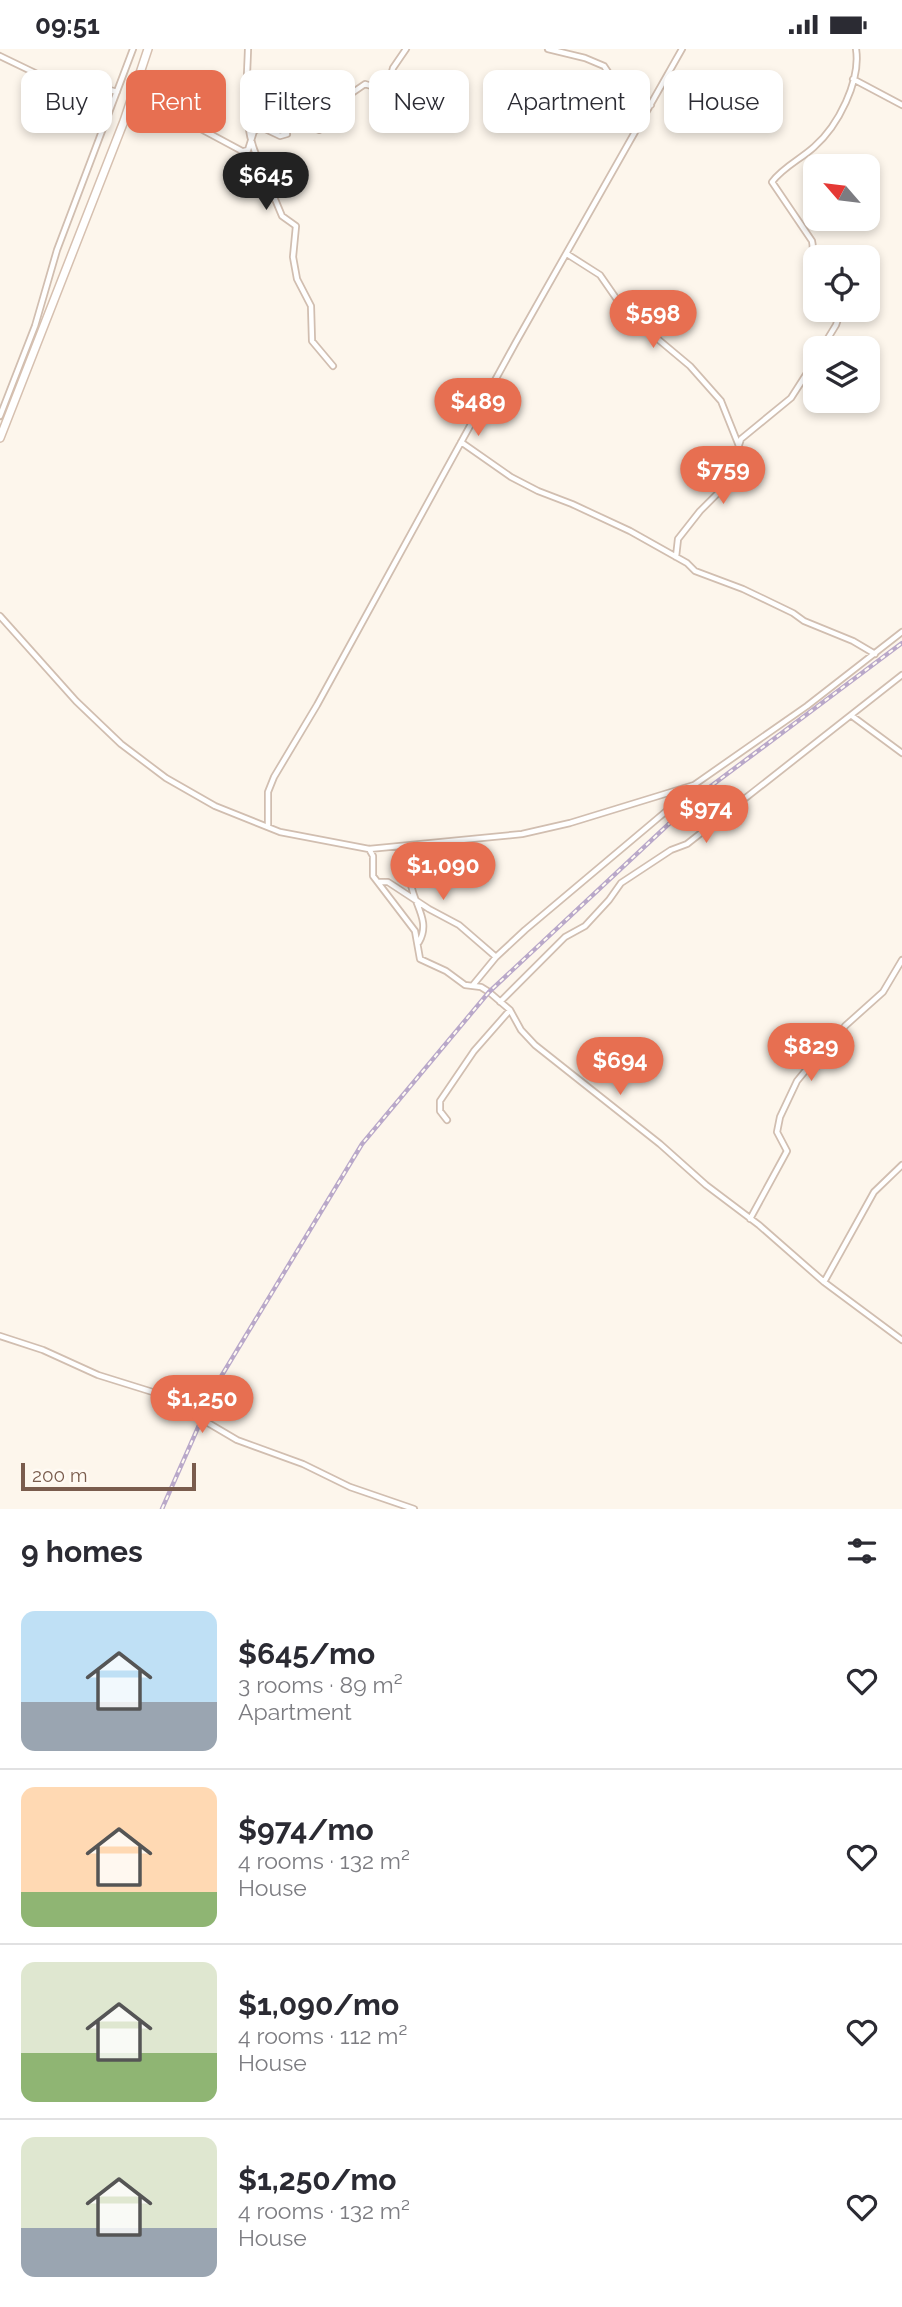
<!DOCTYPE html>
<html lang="en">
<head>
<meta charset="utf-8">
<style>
	body { margin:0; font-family:Raleway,sans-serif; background:#f7f7f7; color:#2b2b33; height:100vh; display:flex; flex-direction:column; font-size:26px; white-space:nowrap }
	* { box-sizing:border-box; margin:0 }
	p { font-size:23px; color:#7c7c81 }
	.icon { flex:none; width:38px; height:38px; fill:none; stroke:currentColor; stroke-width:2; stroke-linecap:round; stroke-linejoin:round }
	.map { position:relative; height:1460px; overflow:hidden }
	.side { display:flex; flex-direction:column; background:#fff; flex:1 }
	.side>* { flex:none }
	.top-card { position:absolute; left:21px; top:21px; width:861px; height:63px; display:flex; gap:14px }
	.needle { width:46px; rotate:298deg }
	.tools { position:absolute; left:803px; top:105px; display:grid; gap:14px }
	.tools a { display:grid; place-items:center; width:77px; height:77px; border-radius:14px; background:#fff; box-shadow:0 4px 10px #0003; font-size:35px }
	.scale { position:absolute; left:21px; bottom:18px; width:175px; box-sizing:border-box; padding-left:7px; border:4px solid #7a5c4d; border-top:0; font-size:19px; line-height:24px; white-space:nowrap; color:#7a5c4d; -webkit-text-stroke:5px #fffaf3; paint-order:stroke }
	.price { position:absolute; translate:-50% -60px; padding:0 16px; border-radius:24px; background:#e76f51; color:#fff; font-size:23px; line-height:46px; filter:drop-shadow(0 2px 4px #0008) }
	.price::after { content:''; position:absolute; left:50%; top:42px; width:21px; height:16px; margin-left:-10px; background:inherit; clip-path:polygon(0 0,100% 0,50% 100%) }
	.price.selected { background:#222; color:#fff }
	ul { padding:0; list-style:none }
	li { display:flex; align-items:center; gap:21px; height:175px; padding:0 21px }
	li+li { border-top:2px solid #e1e1e2 }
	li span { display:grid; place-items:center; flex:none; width:196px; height:140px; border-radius:14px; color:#555 }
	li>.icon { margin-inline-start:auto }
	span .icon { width:84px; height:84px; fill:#fffc; stroke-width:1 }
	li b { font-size:30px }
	h2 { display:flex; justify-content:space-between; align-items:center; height:84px; padding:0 21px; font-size:30px }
	.chip { padding:0 24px; border-radius:14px; background:#fff; box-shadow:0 4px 10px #0003; font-size:24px; line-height:63px }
	.chip.selected { background:#e76f51; color:#fff }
	.status { display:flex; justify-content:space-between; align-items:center; height:49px; padding:0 35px; background:#fff; direction:ltr }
	.status svg { height:19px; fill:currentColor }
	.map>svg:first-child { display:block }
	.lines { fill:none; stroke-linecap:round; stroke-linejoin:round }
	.street-casing { stroke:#d1beb0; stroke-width:8 }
	.secondary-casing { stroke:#d6c0b0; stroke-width:10 }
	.street { stroke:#fff; stroke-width:4.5 }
	.secondary { stroke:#fff; stroke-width:7 }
	.rail-casing { stroke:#b9a8c9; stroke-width:4.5 }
	.rail { stroke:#fffaf3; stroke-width:2; stroke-dasharray:5; stroke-linecap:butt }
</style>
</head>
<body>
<div class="status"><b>09:51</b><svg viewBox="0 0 49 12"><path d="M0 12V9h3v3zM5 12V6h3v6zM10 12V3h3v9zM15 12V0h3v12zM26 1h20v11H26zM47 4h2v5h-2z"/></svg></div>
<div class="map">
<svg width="902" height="1460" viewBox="0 0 902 1460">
	<rect width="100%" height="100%" fill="#fdf6ec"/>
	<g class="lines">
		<g class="street-casing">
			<path id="street" d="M248 0C247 37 242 74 257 108
				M548 0 585 9 604 17 616 35 651 56
				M0 7 60 36 74 38 89 35 117 43
				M853 30 902 56
				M134 44 255 109 259 112 282 167 296 177 293 208 297 230 311 257 312 292 333 317
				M319 81C322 70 325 66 336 65L352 44 365 35 384 41 388 37 393 19 406 0
				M244 102 248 101 254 82 261 78 280 87 287 85
				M567 205 600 226 618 252 647 281 690 317 721 352 739 397
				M816 238C804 223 816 208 812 192L772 133C783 118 801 110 814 98 838 77 861 32 856 0
				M822 299 836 276 839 267 835 261
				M0 367 35 277 57 201 133 0
				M461 393 511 428 538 442 572 455 630 482 687 514 695 522 743 540 793 564 804 572 853 592 875 605
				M676 508 678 490 700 462 725 437 741 390 791 349 816 310
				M0 567 76 652 121 695 166 729 215 757 280 783 369 800 522 785 570 774 694 736 807 657 902 583
				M852 667 902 704
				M268 777V743L274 728 317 656 516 293 682 0
				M402 798C407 814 409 834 415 849 421 865 428 877 419 893
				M369 800 373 807V827L415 882 420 910 446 922 465 936 481 938 489 943 510 961 521 981 535 996 660 1095 706 1136 759 1176 824 1233 902 1291
				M378 833H388L429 860 459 876 496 908
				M473 936 496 908 525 881 670 759 682 740
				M500 953 565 888 585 877 609 851 621 834 671 801 687 795 902 626
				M447 1071 440 1062V1052L474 1002 510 961
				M750 1170 787 1102 777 1083 780 1068 797 1032 806 1021 822 1015 845 977 883 943 902 911
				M824 1233 874 1143 902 1116
				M0 1287 43 1301 98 1326 159 1345 237 1391 303 1415 350 1438 414 1460"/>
		</g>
		<g class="secondary-casing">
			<path id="secondary" d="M0 389 124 72 148 0"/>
		</g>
		<use href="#street" class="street"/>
		<use href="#secondary" class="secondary"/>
		<g class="rail-casing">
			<path id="rail" d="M162 1460 219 1331 362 1095 489 943 703 743 902 594"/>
		</g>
		<use href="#rail" class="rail"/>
	</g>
</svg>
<div class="tools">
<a><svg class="needle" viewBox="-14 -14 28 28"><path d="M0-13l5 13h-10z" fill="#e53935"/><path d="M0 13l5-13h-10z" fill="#7c7c81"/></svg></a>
<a><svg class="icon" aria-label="locate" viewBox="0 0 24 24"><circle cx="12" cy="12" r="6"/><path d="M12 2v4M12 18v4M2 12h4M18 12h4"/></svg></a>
<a><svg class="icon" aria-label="layers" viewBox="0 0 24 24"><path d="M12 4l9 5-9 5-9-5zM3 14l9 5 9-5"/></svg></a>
</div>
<div class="scale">200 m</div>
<b class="price selected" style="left:266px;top:163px">$645</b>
<b class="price" style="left:653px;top:301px">$598</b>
<b class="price" style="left:478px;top:389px">$489</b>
<b class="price" style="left:723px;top:457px">$759</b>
<b class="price" style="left:706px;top:796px">$974</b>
<b class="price" style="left:443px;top:853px">$1,090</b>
<b class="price" style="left:811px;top:1034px">$829</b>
<b class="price" style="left:620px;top:1048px">$694</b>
<b class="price" style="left:202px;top:1386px">$1,250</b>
<div class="top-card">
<a class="chip">Buy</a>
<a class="chip selected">Rent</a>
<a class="chip">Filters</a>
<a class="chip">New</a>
<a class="chip">Apartment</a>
<a class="chip">House</a>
</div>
</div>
<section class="side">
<h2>9 homes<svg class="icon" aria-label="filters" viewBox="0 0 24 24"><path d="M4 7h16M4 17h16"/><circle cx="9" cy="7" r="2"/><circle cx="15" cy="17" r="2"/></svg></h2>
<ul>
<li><span style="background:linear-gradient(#bfe0f5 65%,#9aa5b1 0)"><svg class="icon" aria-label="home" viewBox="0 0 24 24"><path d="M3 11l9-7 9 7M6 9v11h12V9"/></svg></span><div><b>$645/mo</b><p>3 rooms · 89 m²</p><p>Apartment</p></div><svg class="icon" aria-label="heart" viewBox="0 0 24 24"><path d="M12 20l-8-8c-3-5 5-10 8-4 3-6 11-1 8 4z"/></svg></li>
<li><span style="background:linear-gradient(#ffd9b3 75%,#8fb573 0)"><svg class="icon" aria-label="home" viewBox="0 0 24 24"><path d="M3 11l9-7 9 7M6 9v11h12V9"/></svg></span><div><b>$974/mo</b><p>4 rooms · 132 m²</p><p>House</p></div><svg class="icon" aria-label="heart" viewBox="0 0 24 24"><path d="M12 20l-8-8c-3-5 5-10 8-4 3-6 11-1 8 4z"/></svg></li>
<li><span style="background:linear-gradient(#dfe7d0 65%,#8fb573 0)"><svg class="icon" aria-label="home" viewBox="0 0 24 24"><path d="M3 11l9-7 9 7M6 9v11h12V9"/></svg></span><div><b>$1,090/mo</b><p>4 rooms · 112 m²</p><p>House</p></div><svg class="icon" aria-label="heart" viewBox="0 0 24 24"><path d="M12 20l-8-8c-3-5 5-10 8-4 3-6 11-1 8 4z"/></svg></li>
<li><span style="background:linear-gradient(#dfe7d0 65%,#9aa5b1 0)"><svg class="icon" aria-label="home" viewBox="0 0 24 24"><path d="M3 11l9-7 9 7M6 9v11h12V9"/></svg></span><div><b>$1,250/mo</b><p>4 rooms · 132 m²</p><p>House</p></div><svg class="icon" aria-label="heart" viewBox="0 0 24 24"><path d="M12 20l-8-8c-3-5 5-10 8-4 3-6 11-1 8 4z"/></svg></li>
</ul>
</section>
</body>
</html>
